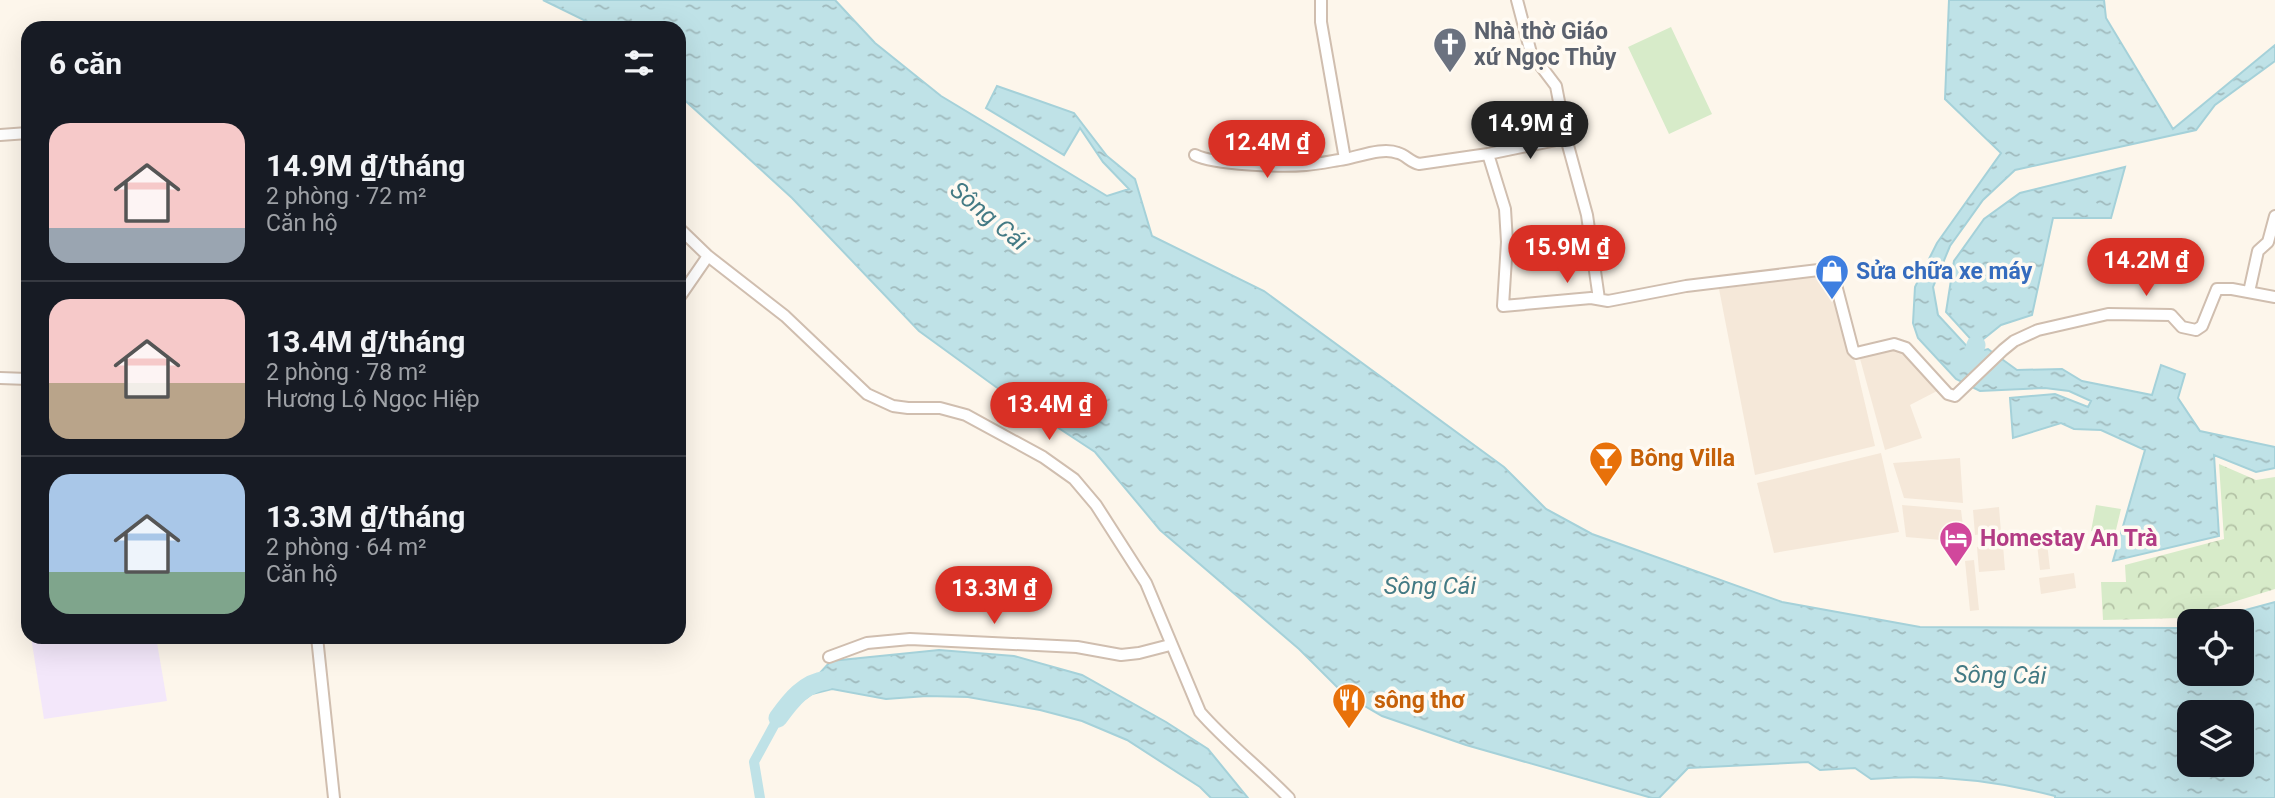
<!DOCTYPE html>
<html lang="vi">
<head>
<meta charset="utf-8">
<style>
	body { margin:0; font-family:Roboto,sans-serif; background:#242831; color:#f1f3f6; height:100vh; display:flex; flex-direction:column; font-size:26px; white-space:nowrap }
	* { box-sizing:border-box; margin:0 }
	p { font-size:23px; color:#9ea1a6 }
	.icon { flex:none; width:38px; height:38px; fill:none; stroke:currentColor; stroke-width:2; stroke-linecap:round; stroke-linejoin:round }
	.map { position:relative; flex:1; overflow:hidden }
	.drawer { position:absolute; left:21px; top:21px; width:665px; height:623px; display:flex; flex-direction:column; background:#171b24; border-radius:21px; box-shadow:0 7px 28px #0002 }
	.drawer>* { flex:none }
	.fabs { position:absolute; left:2177px; top:609px; display:grid; gap:14px }
	.fabs a { display:grid; place-items:center; width:77px; height:77px; border-radius:14px; background:#171b24; box-shadow:0 7px 28px #0002; font-size:35px }
	.price { position:absolute; translate:-50% -60px; padding:0 16px; border-radius:24px; background:#d93025; color:#fff; font-size:23px; line-height:46px; filter:drop-shadow(0 2px 4px #0008) }
	.price::after { content:''; position:absolute; left:50%; top:42px; width:21px; height:16px; margin-left:-10px; background:inherit; clip-path:polygon(0 0,100% 0,50% 100%) }
	.price.active { background:#222; color:#fff }
	ul { padding:0; list-style:none }
	li { display:flex; align-items:center; gap:21px; height:175px; padding:0 28px }
	li+li { border-top:2px solid #363941 }
	li span { display:grid; place-items:center; flex:none; width:196px; height:140px; border-radius:21px; color:#555 }
	li>.icon { margin-inline-start:auto }
	span .icon { width:84px; height:84px; fill:#fffc; stroke-width:1 }
	li b { font-size:30px }
	h2 { display:flex; justify-content:space-between; align-items:center; height:84px; padding:0 28px; font-size:30px }
	.map>svg:first-child { display:block }
	.residential { fill:#f5e8d9 }
	.education { fill:#f3e7fa }
	.forest { fill:url(#forest-crowns) }
	.garden { fill:#d7ebc9 }
	.water { fill:url(#water-ripples); stroke:#a5d1d9; stroke-width:2; fill-rule:evenodd }
	.lines { fill:none; stroke-linecap:round; stroke-linejoin:round }
	.canal { stroke:#bfe2e7; stroke-width:10 }
	.river { stroke:#bfe2e7; stroke-width:19 }
	.street-casing { stroke:#d0beaf; stroke-width:14 }
	.street { stroke:#fff; stroke-width:10 }
	.labels { text-anchor:middle; stroke-width:7; stroke-linejoin:round; paint-order:stroke }
	.worship-label { font-size:23px; font-weight:bold; fill:#5b616d; stroke:#fffaf2; text-anchor:start }
	.shop-label { font-size:23px; font-weight:bold; fill:#366cbe; stroke:#fffaf2; text-anchor:start }
	.food-label { font-size:23px; font-weight:bold; fill:#c56008; stroke:#fffaf2; text-anchor:start }
	.hotel-label { font-size:23px; font-weight:bold; fill:#b23c85; stroke:#fffaf2; text-anchor:start }
	.water-label { font-size:24px; font-style:italic; fill:#437a84; stroke:#fffaf2 }
</style>
</head>
<body>
<div class="map">
<svg width="2275" height="798" viewBox="0 0 2275 798">
	<defs>
		<pattern id="forest-crowns" width="20" height="18" patternUnits="userSpaceOnUse" patternTransform="scale(1.75)"><rect width="20" height="18" fill="#d7ebc9"/><path d="M2 6a3 3 0 1 1 6 0M12 15a3 3 0 1 1 6 0" fill="none" stroke="#b3c2a5"/></pattern>
		<pattern id="water-ripples" width="26" height="14" patternUnits="userSpaceOnUse" patternTransform="scale(1.75)"><rect width="26" height="14" fill="#bfe2e7"/><path d="M2 4q2-2 4 0t4 0M15 11q2-2 4 0t4 0" fill="none" stroke="#a0babd"/></pattern>
	</defs>
	<rect width="100%" height="100%" fill="#fdf6eb"/>
	<path class="residential" d="M1828 275 1851 357 1855 361 1875 446 1755 475 1719 289Z
		M1895 347 1904 352 1939 390 1910 405 1922 438 1885 450 1859 355Z
		M1881 453 1899 532 1774 553 1757 483Z
		M1960 458 1963 503 1904 498 1893 463Z
		M1902 505 1961 510 1965 542 1906 537Z
		M1999 507 2001 532 1975 535 1973 510Z
		M2047 543 2050 569 2040 570 2037 544Z
		M2003 545 2005 570 1979 572 1977 547Z
		M1974 560 1979 610 1970 611 1965 561Z
		M2074 573 2076 588 2041 594 2039 578Z"/>
	<path class="education" d="M31 637H156L167 701 44 719Z"/>
	<path class="forest" d="M2219 464 2256 480 2275 477V589L2182 618 2103 620 2101 582H2126L2125 565 2224 539Z"/>
	<path class="garden" d="M1671 27 1712 114 1669 134 1628 47Z
		M2096 505 2121 509 2115 534 2091 531Z"/>
	<path class="water" d="M543 0H835L875 43 941 96 1107 196 1129 189 1103 162 1080 128 1064 155 986 108 997 86 1074 113 1107 156 1135 179 1152 236 1264 291 1504 467 1546 509 1592 534 1782 602 1920 627 2180 628 2189 626V674H2242V621H2205L2275 602V798H2055V796C1994 780 1934 774 1871 779L1855 768 1820 770 1808 762 1688 768 1659 798H1652L1466 745 1382 716 1344 694 1299 649 1160 530 1095 452 996 387 919 331 792 198 679 95V28H600ZM2189 712H2242V765H2189Z
		M1949 0H2104L2106 18 2173 129 2275 45V61L2215 105 2196 130 2015 170 1983 200 1950 246 1933 287 1938 315 1973 353 1988 349 2017 370 2062 369 2082 381 2152 395 2161 365 2185 374 2178 398 2200 431 2275 447V468L2256 472 2214 455 2219 536 2113 561 2145 450 2101 430 2074 429 2061 423 2013 438 2010 398 2055 394 2088 407 2091 401 2069 391 2045 388 1980 391 1956 379 1918 338 1913 323 1915 287 1937 243 2001 153 1945 99Z
		M2125 167 2111 218H2053L2032 315 2001 325 1976 345 1946 312 1954 261 1984 219 2020 193Z
		M939 650 1014 656 1082 675 1166 722 1208 749 1248 798H1211L1200 787 1127 740 1082 721 1040 710 968 697 927 696 886 699 832 689 812 694 778 718 831 661Z"/>
	<g class="lines">
		<path class="canal" d="M760 798 754 762 778 718"/>
		<path class="river" d="M1960 363 1973 354 1976 345
			M778 718C791 700 804 683 827 680"/>
		<g class="street-casing">
			<path id="street" d="M1321 0V22L1345 159C1361 156 1383 147 1398 153 1406 155 1410 162 1419 164L1488 154 1505 209 1507 242 1503 306 1591 298 1608 301 1686 286 1827 269 1835 281 1853 350 1856 353 1894 344 1906 348 1948 394 1955 396 2003 350 2014 341 2038 330 2108 314 2171 315 2182 327 2196 330 2202 326 2217 289H2232L2275 297
				M1517 0 1531 53 1556 86 1566 138 1587 215 1599 299
				M0 135 28 133
				M1488 154 1566 138
				M1195 155C1215 165 1282 167 1306 165 1319 164 1332 161 1345 159
				M679 228 708 256 785 316 867 394 893 406 908 408H940L966 415 1043 457 1074 479 1096 505 1146 583 1200 712C1226 742 1261 769 1289 798
				M2249 292 2258 251 2268 242 2275 216
				M679 298 708 256
				M0 378 28 379
				M317 637 334 798
				M829 657 867 643 910 639 1077 647 1121 655 1139 653 1170 645"/>
		</g>
		<use href="#street" class="street"/>
	</g>
	<defs>
		<g id="church-pin" transform="scale(1.75)"><path d="M0 17L-7.5 6A9.5 9.5 0 1 1 7.5 6Z" fill="#6b7280" stroke="#fffaf2"/><path d="M-1.2-6h2.4v3.5h3.3v2.4h-3.3V6h-2.4V-.1h-3.3v-2.4h3.3Z" fill="#fff"/></g>
		<g id="shop-pin" transform="scale(1.75)"><path d="M0 17L-7.5 6A9.5 9.5 0 1 1 7.5 6Z" fill="#3f7fe0" stroke="#fffaf2"/><path d="M-5-2.5h2.3a2.7 3.5 0 0 1 5.4 0H5L5.5 6h-11ZM-1.5-2.5h3a1.5 2.3 0 0 0-3 0Z" fill="#fff"/></g>
		<g id="bar-pin" transform="scale(1.75)"><path d="M0 17L-7.5 6A9.5 9.5 0 1 1 7.5 6Z" fill="#e8710a" stroke="#fffaf2"/><path d="M-6-5H6L.8 .8V4.5H3.5V6h-7V4.5H-.8V.8Z" fill="#fff"/></g>
		<g id="hotel-pin" transform="scale(1.75)"><path d="M0 17L-7.5 6A9.5 9.5 0 1 1 7.5 6Z" fill="#d1479c" stroke="#fffaf2"/><path d="M-6-4.5h1.5V1H6V5H4.5V3h-9V5H-6ZM-4 0a1.8 1.8 0 1 1 3.6 0ZM.5 0V-2.5h3Q6-2.5 6 0Z" fill="#fff"/></g>
		<g id="restaurant-pin" transform="scale(1.75)"><path d="M0 17L-7.5 6A9.5 9.5 0 1 1 7.5 6Z" fill="#e8710a" stroke="#fffaf2"/><path d="M-5-6h1v4h1v-4h1v4h1v-4h1v5L-1.5 .5V6h-2V.5L-5-1ZM5-6V6H3V1.5H1.5Q1.5-4 5-6Z" fill="#fff"/></g>
	</defs>
	<g fill-rule="evenodd">
		<use href="#church-pin" x="1450" y="44"/>
		<use href="#shop-pin" x="1832" y="271"/>
		<use href="#bar-pin" x="1606" y="458"/>
		<use href="#hotel-pin" x="1956" y="538"/>
		<use href="#restaurant-pin" x="1349" y="700"/>
	</g>
	<g class="labels">
		<g class="worship-label">
			<text x="1474" y="39">Nhà thờ Giáo<tspan x="1474" dy="26">xứ Ngọc Thủy</tspan></text>
		</g>
		<g class="shop-label">
			<text x="1856" y="279">Sửa chữa xe máy</text>
		</g>
		<g class="food-label">
			<text x="1630" y="466">Bông Villa</text>
			<text x="1374" y="708">sông thơ</text>
		</g>
		<g class="hotel-label">
			<text x="1980" y="546">Homestay An Trà</text>
		</g>
		<g class="water-label">
			<text transform="translate(989 216) rotate(40)" y="8">Sông Cái</text>
			<text x="1430" y="594">Sông Cái</text>
			<text transform="translate(2000 675) rotate(1)" y="8">Sông Cái</text>
		</g>
	</g>
</svg>
<div class="fabs">
<a><svg class="icon" aria-label="locate" viewBox="0 0 24 24"><circle cx="12" cy="12" r="6"/><path d="M12 2v4M12 18v4M2 12h4M18 12h4"/></svg></a>
<a><svg class="icon" aria-label="layers" viewBox="0 0 24 24"><path d="M12 4l9 5-9 5-9-5zM3 14l9 5 9-5"/></svg></a>
</div>
<b class="price active" style="left:1530px;top:161px">14.9M ₫</b>
<b class="price" style="left:1267px;top:180px">12.4M ₫</b>
<b class="price" style="left:1567px;top:285px">15.9M ₫</b>
<b class="price" style="left:2146px;top:298px">14.2M ₫</b>
<b class="price" style="left:1049px;top:442px">13.4M ₫</b>
<b class="price" style="left:994px;top:626px">13.3M ₫</b>
<section class="drawer">
<h2>6 căn<svg class="icon" aria-label="filters" viewBox="0 0 24 24"><path d="M4 7h16M4 17h16"/><circle cx="9" cy="7" r="2"/><circle cx="15" cy="17" r="2"/></svg></h2>
<ul>
<li><span style="background:linear-gradient(#f6c9c9 75%,#9aa5b1 0)"><svg class="icon" aria-label="home" viewBox="0 0 24 24"><path d="M3 11l9-7 9 7M6 9v11h12V9"/></svg></span><div><b>14.9M ₫/tháng</b><p>2 phòng · 72 m²</p><p>Căn hộ</p></div></li>
<li><span style="background:linear-gradient(#f6c9c9 60%,#b9a48a 0)"><svg class="icon" aria-label="home" viewBox="0 0 24 24"><path d="M3 11l9-7 9 7M6 9v11h12V9"/></svg></span><div><b>13.4M ₫/tháng</b><p>2 phòng · 78 m²</p><p>Hương Lộ Ngọc Hiệp</p></div></li>
<li><span style="background:linear-gradient(#a9c7e8 70%,#7fa58c 0)"><svg class="icon" aria-label="home" viewBox="0 0 24 24"><path d="M3 11l9-7 9 7M6 9v11h12V9"/></svg></span><div><b>13.3M ₫/tháng</b><p>2 phòng · 64 m²</p><p>Căn hộ</p></div></li>
</ul>
</section>
</div>
</body>
</html>
